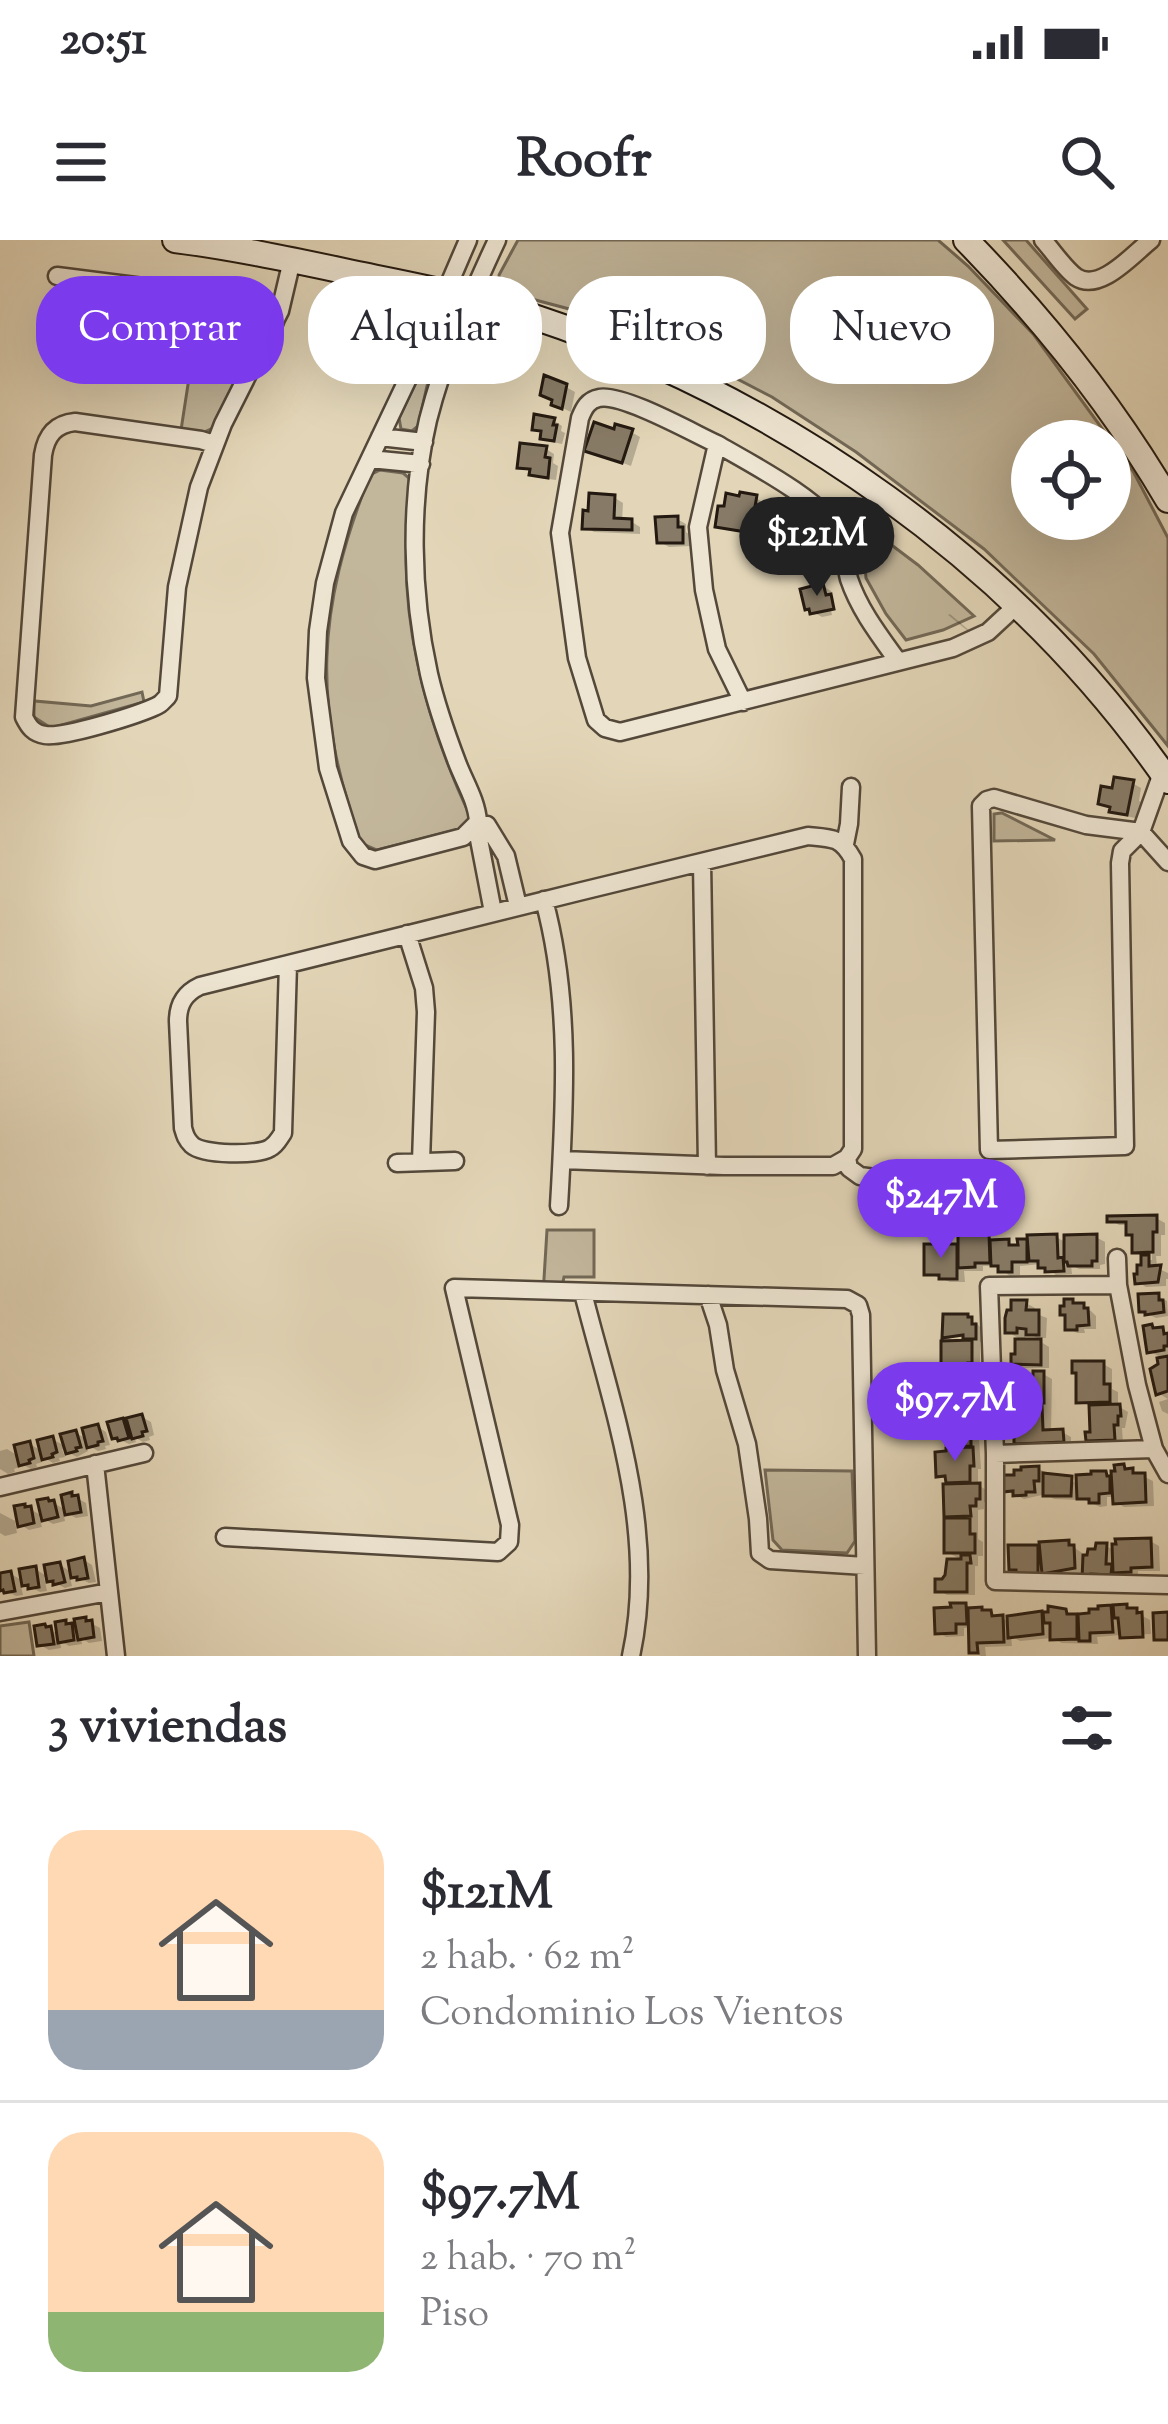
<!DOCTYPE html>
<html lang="es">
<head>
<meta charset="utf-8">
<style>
	body { margin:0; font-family:"Sorts Mill Goudy",serif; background:#f2f2f3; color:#2b2b33; height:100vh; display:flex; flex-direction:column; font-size:45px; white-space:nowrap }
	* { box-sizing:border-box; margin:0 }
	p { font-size:39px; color:#7c7c81 }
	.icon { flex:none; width:66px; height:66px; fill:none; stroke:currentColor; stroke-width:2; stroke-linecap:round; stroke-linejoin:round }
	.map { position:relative; height:1416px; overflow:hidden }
	.panel { display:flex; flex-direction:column; background:#fff; flex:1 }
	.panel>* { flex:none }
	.hud { position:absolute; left:36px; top:36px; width:1098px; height:108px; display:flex; gap:24px }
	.controls { position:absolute; left:1011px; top:180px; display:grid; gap:24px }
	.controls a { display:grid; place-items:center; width:120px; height:120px; border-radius:50%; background:#fff; box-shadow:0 12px 48px #0002; font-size:60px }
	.price { position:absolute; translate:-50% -102px; padding:0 27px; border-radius:42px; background:#7c3aed; color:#fff; font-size:39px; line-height:78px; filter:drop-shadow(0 3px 6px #0008) }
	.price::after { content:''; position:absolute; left:50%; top:72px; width:36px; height:27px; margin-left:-18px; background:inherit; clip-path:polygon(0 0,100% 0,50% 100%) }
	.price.current { background:#222; color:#fff }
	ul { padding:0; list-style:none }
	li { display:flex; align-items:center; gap:36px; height:300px; padding:0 48px }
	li+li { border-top:3px solid #e1e1e2 }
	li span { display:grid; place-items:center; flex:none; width:336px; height:240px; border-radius:36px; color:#555 }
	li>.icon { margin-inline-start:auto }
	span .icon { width:144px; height:144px; fill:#fffc; stroke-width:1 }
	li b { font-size:51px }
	h2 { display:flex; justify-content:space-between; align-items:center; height:144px; padding:0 48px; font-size:51px }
	.chip { padding:0 42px; border-radius:48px; background:#fff; box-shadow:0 12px 48px #0002; font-size:42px; line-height:108px }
	.chip.current { background:#7c3aed; color:#fff }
	.status { display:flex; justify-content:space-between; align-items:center; height:84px; padding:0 60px; background:#fff; direction:ltr }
	.status svg { height:33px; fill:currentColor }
	header { display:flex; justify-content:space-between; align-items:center; height:156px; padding:0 48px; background:#fff; font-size:54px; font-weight:800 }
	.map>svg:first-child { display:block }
	.green { fill:#c2b69b; stroke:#726856; stroke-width:3; fill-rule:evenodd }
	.shadow { fill:#0003; fill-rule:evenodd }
	.building { fill:#877b67; stroke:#231910; stroke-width:3 }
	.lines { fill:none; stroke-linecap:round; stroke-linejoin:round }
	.street-casing { stroke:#53483a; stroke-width:21 }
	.secondary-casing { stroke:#231910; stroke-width:28 }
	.street { stroke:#ede4d1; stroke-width:16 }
	.secondary { stroke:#ede4d1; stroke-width:24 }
</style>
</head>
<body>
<div class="status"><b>20:51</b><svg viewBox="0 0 49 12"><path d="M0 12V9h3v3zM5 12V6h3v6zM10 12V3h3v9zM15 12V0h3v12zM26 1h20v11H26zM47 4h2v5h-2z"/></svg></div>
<header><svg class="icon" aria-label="menu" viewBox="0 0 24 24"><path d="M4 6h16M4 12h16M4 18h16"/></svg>Roofr<svg class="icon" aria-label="search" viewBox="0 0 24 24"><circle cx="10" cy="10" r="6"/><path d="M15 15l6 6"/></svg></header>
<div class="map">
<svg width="1168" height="1416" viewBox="0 0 1168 1416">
	<rect width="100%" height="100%" fill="#e3d6b8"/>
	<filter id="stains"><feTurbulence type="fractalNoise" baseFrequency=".00167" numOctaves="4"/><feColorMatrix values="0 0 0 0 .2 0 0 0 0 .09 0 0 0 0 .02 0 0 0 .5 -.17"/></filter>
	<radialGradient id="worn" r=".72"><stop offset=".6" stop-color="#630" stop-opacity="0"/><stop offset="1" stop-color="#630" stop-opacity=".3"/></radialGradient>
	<path class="green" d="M518 0H938L968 26 1034 95 1133 231 1168 298V506L1094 414 984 309 856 212 772 157 637 87 513 54 500 45 499 35ZM1032 201H1110V279H1032Z
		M1003 0H1026L1087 69 1075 79Z
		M201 60 252 83 257 99 215 187 200 194 181 190Z
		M440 91 447 92 427 146 418 186 412 191 401 189 399 178Z
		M380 230 403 233 409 238C411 266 406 294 406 322 407 410 433 497 470 576V580L460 589 377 610 361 603C312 465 316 371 370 235Z
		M861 282 918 325 974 376 943 390 906 400 886 374 866 338Z
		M142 452 144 462 51 488 34 477V461L91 466Z
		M1001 573H1002L1055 600 994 601V574Z
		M547 990H594V1037H564L560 1056 543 1055Z
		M765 1230 852 1231 855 1301 847 1313 782 1310 773 1300Z
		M29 1382 34 1416H0V1386Z"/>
	<path class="shadow" d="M566 147 575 152 571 172 554 164Z
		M554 181 562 186 561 191 565 193 562 204 552 202 535 188Z
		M631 192 640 197 631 226 588 210Z
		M546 209 554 214 553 223 558 226 556 240 541 238 520 226Z
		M615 258 623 263 622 282H632L640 287V294L594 292 585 287Z
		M756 258 764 263 762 275H788L796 280 794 300 789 299 787 308 763 305 755 300V295L727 290 718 285Z
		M677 279 686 284V292L691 295V306L669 307 660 302Z
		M825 306 834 311 828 323 823 322 821 332 802 325Z
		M823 346 831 351 832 355H828L832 375 822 377 813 372Z
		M950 374 970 391 969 392 948 375Z
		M1132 543 1141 548 1139 561 1146 564 1140 579 1121 575 1101 563 1114 551Z
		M1156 978 1165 983V995H1161V1016H1156L1157 1028 1168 1033V1039H1166V1046L1146 1047 1138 1042 1144 1028V1016L1135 1011V997L1129 985H1119L1110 980ZM1151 997 1152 1020H1146L1145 998Z
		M988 997 998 1003H1008L1021 1010 1020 1002 1056 997 1067 1003 1096 997 1105 1002V1024L1100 1025V1029H1079L1071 1025 1072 1034 1056 1035 1041 1024 1020 1026V1035L1010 1036 996 1026H983V1031H964L965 1042H950L927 1033V1007H961Z
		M1158 1056 1167 1061 1168 1076 1156 1078 1142 1071Z
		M1072 1062 1091 1071 1096 1076V1089H1084L1085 1093H1077L1068 1088Z
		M1026 1063 1035 1068 1034 1073 1047 1078 1046 1098H1037L1025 1091V1102H1041L1049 1107V1128H1023L1014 1123 1018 1117V1098L1008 1092Z
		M946 1077 969 1078 968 1099H974L975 1081 984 1092V1102H980V1126H976L977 1142 980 1144 977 1176 985 1180 986 1192H982L983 1199H979L981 1229H978V1245L988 1251V1262H984V1269L978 1270V1299L983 1302V1316H978V1326H975V1355H947L938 1350V1342H944L948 1336 950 1322H965L947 1312 946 1247H949V1241L939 1235 938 1214H949V1211L954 1210V1205L949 1202 948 1182 966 1181 965 1174 951 1175 942 1170ZM950 1092H966V1103L950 1104Z
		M1163 1090 1168 1093V1159L1158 1153 1160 1117 1149 1111 1158 1091Z
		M1103 1124 1112 1129V1149L1118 1152V1166L1128 1172 1125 1188H1122L1123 1203 1097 1204 1089 1199 1093 1195 1092 1166 1079 1161Z
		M1043 1134 1052 1139 1051 1193 1062 1192 1071 1197V1206L1025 1207 1017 1202 1027 1168 1015 1161Z
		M1168 1159V1174L1162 1171 1159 1162Z
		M142 1177 151 1182 154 1195 149 1197 150 1200 143 1202 134 1197 136 1202 129 1204 114 1197 123 1181 132 1186Z
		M98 1187 106 1192 110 1205 105 1206 106 1209 98 1211 86 1204 88 1211 77 1217 62 1209 65 1217 59 1218 60 1221 53 1223 40 1215 42 1222 36 1224 37 1227 31 1229 18 1222 19 1227 14 1229 15 1232 8 1234 0 1229V1211L7 1209 20 1217 30 1204 43 1212 52 1199 67 1207 76 1193 88 1200Z
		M1124 1227 1153 1241 1154 1266 1124 1267 1115 1262V1257H1107V1266L1100 1267 1079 1257V1260L1054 1259 1042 1252V1255L1024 1259 1005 1250 1038 1229 1079 1244 1106 1234 1114 1238Z
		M71 1255 86 1263 88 1276 76 1278 63 1271 65 1281 53 1284 39 1276 42 1287 29 1290 15 1281 17 1293 5 1296 0 1293V1273L21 1284 30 1269 44 1277 54 1263 67 1271Z
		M1150 1301 1159 1306 1160 1331H1138V1335L1119 1336 1099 1344 1085 1332 1053 1337 1046 1333V1340L1012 1328 1037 1308 1043 1312 1068 1303 1082 1313V1317L1090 1318 1106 1306 1115 1311Z
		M84 1320 92 1325 96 1342 89 1343 69 1333 72 1346 65 1348 44 1337 47 1351 40 1352 20 1342 23 1355 16 1356 0 1348V1336L11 1334 25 1342 35 1329 50 1338 60 1325 73 1333Z
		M965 1366 974 1371 991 1373 1011 1383V1378L1065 1372 1074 1377 1092 1376 1101 1369 1126 1367 1150 1380 1151 1394 1127 1395V1399L1120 1395 1097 1397 1098 1404 1062 1403 1052 1398 1020 1401 1011 1396 1012 1406 985 1407 986 1416H981L972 1411 971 1387 964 1388V1396L946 1397 938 1392Z
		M85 1380 100 1388 102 1401 89 1403 81 1398 82 1404 69 1406 60 1401 61 1408 49 1410 40 1405 45 1387 60 1395 65 1384 79 1391Z"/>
	<path class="building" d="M544 135 567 144 562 169 551 165 552 160 540 155Z
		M534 174 555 178 553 185H557L554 201 540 199 541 191 532 190Z
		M594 182 614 189 615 184 633 189 622 223 584 211Z
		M520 203 547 206 545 217 550 218 548 238 529 235 530 229 517 228Z
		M740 252 757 255 753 279 749 278 746 292 715 287 718 266H724L726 253 739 256Z
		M589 253 615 255 614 278 632 279V290L582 289 583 270 588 271Z
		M773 270 789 272 785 297 780 296 779 305 752 301 754 284 759 285 761 272 772 274Z
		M678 276V287H683V303H657L655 277Z
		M803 299 826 303 824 314 821 313 820 320 815 319 813 329 799 326 800 318 797 317Z
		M823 343 826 355 831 354 834 369 810 374 809 369 805 370 800 349Z
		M1114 537 1134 540 1127 575 1109 572 1110 567 1098 564 1101 546 1112 548Z
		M1157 975V992H1153V1012L1132 1013V995H1126V982H1107V976Z
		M989 994 990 1023H975V1027L958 1028V995Z
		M1057 994 1058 1018 1063 1017 1064 1031 1045 1032V1028H1038V1021H1029L1027 995Z
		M1097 994V1021H1092V1026H1068L1067 1022H1064V995Z
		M1009 999V1005H1018L1017 999H1027V1022H1012V1032H998V1026H991L990 1000Z
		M924 1004H957V1039H939V1035H924Z
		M1141 1015H1149V1026L1161 1025 1158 1042 1135 1044 1134 1034H1137V1025H1141Z
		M1159 1053V1060H1163L1164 1072 1145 1075V1072H1139L1138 1054Z
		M1064 1059H1073V1063H1084V1068H1088L1089 1085 1077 1086V1090H1065V1075H1060V1066H1064Z
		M1011 1060H1027L1026 1070H1039V1095H1026V1089L1017 1088V1093H1005V1078L1007 1070H1011Z
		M943 1074H968V1077H972V1084H976V1099H963V1095L942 1098Z
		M1152 1084 1153 1088 1163 1087 1164 1094 1168 1093V1106H1164V1110L1147 1113 1143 1086Z
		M1015 1099H1041V1125L1011 1124V1114H1015Z
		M972 1100V1123H968L969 1135 941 1136V1101Z
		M1168 1116V1151L1156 1155 1150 1129 1158 1124 1157 1118Z
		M1072 1121H1104V1144H1110V1162L1076 1163V1133H1072Z
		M1033 1131H1044V1163H1012L1015 1136 1033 1135Z
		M972 1136 969 1171 939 1172V1137Z
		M1120 1164 1121 1176H1118V1185H1114L1115 1200 1086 1201 1085 1192H1090L1089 1165Z
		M1042 1165 1043 1190 1063 1189 1064 1202 1014 1204V1195H1009L1011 1166Z
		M977 1172 978 1188H975V1195H971V1206L951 1207V1203L946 1204 945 1179H962V1173Z
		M142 1174 147 1191 142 1192 143 1196 132 1199 126 1178Z
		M123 1178 129 1198 118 1201 117 1198 112 1199 107 1182Z
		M98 1184 103 1201 98 1202V1205L87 1208 82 1188Z
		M76 1190 81 1207 76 1208 77 1211 66 1214 60 1194Z
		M53 1196 57 1212 52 1214 53 1217 42 1220 37 1200Z
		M30 1201 34 1218 29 1220 30 1223 19 1226 14 1205Z
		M973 1207 974 1226H970V1242L946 1243 945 1236 936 1237 935 1212 946 1211V1208Z
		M1124 1224 1125 1229 1133 1228V1233H1145L1146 1262 1113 1264 1111 1231H1115L1114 1225Z
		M1039 1226V1241H1034L1035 1252H1026V1255L1013 1256V1251L1002 1252 1001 1235H1014V1230H1021V1227Z
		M1091 1231H1106L1107 1236H1110V1253L1099 1254V1263H1089V1259H1077L1076 1235 1091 1234Z
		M1043 1233 1072 1236 1071 1256H1043Z
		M980 1243V1259H976V1266H970L971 1276 944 1277 943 1244Z
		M72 1252V1256L78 1255 81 1272 65 1275 61 1255Z
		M48 1258 49 1261 54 1260 58 1277 42 1281 37 1260Z
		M25 1264V1267L31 1266 34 1283 18 1287 14 1266Z
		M944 1278H970V1294H975V1313H944Z
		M1151 1298 1152 1327 1131 1328V1332L1113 1333 1112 1304H1116L1115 1299Z
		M1069 1300V1305H1074L1075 1328 1042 1334 1039 1302Z
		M1096 1303H1107L1106 1324H1112L1111 1335 1091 1334V1341L1082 1340 1083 1315H1087L1088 1309H1095Z
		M1008 1305H1038V1337H1017L1016 1330H1009Z
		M961 1315H970L971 1323H967V1352H935V1339H942L945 1335 947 1319H961Z
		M84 1317 88 1338 77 1340V1337L71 1338 68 1321Z
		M60 1322 65 1342 53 1345V1341L47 1342 44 1325Z
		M36 1326 39 1347 28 1349V1345L22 1346 19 1329Z
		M11 1331 15 1351 4 1353 3 1350 0 1351V1333Z
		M950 1363H966L967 1384H956V1393L935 1394 934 1368 951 1367Z
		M1127 1364V1368H1137V1373L1142 1372 1143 1397 1120 1398 1118 1378H1114L1113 1365Z
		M1111 1365 1113 1392 1090 1393V1401H1079L1078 1374 1089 1373V1369H1098V1366Z
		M1048 1366 1066 1369 1067 1374H1077V1399L1050 1400V1383H1044L1043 1372H1048Z
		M982 1367V1370H991L992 1376 1003 1375 1004 1402 977 1403 978 1413H969L968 1368Z
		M1042 1371 1043 1394 1008 1398 1007 1376Z
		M1168 1372V1400H1154L1153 1373Z
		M86 1377V1381L92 1380 94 1397 78 1400 74 1379Z
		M66 1380V1384L72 1383 74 1400 58 1403 55 1382Z
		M45 1384 46 1387 51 1386 54 1404 37 1406 34 1386Z"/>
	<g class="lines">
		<g class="street-casing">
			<path id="street" d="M468 0 413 128 344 273 325 343 318 391 316 438 328 528 351 601 363 616 375 620 463 597 478 582C477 561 464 541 457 522 446 493 436 464 429 434 411 353 409 261 428 180 444 117 470 58 497 0
				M1043 0C1053 11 1064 28 1076 37 1100 53 1133 14 1151 0
				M57 36 198 54C225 61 246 76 275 82
				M380 197 424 202
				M214 204 201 200 75 182C55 184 46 196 43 215L24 477C29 487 33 493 45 495 64 498 133 476 152 468 162 464 161 463 168 456L177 347 199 247 223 184 280 71 292 20
				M717 204C748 222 825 262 839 293 846 307 845 324 849 339 859 369 879 395 897 420
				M370 219 421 224
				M743 462 717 409 704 350 698 287 717 204C693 193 622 153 599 158 588 160 584 168 580 178L560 293 577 418 596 480 605 488 620 492 953 408 988 392 1016 366
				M476 584 487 585 506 616 518 666
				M476 584 493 672
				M1141 592 1086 585 994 558 987 560 981 566 989 910 1125 906 1120 623 1122 611 1141 592 1162 533
				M1141 592 1168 622
				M845 604 849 584 851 547
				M702 622 707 926
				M544 660C571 759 565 864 559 966
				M407 694 424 748 426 772 421 922
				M288 724 283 893C278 900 277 904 270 908 257 916 203 915 192 905 186 899 185 895 183 888L178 781C178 764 185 753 200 746 403 695 605 645 808 596 832 598 841 597 853 619V909L847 918 833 926H724L562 920
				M847 918 849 928 860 936 889 940
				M397 923 455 921
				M1117 1018 1118 1045 1137 1145 1154 1209 1168 1234
				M1118 1045 989 1046 995 1214V1341L1168 1345
				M583 1053C613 1170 658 1293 631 1416
				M708 1055 718 1085 725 1130 747 1204 758 1279 760 1313 770 1320 865 1326
				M995 1214 1154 1209
				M95 1224 116 1416
				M0 1247 144 1213
				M225 1297 498 1312 509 1302 510 1285 454 1048 847 1059 858 1065 861 1075 867 1416
				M0 1372 109 1352"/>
		</g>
		<g class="secondary-casing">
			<path id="secondary" d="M175 0C238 8 301 22 363 35 420 47 476 57 531 76 782 159 1016 322 1168 541
				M966 0C1043 79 1112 164 1168 260"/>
		</g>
		<use href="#street" class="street"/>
		<use href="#secondary" class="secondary"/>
	</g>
	<rect width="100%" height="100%" filter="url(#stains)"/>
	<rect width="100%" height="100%" fill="url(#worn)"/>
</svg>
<div class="controls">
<a><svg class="icon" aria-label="locate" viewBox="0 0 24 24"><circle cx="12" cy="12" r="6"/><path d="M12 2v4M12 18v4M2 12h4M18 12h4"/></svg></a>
</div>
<b class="price current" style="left:817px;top:359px">$121M</b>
<b class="price" style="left:941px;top:1021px">$247M</b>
<b class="price" style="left:955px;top:1224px">$97.7M</b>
<div class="hud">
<a class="chip current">Comprar</a>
<a class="chip">Alquilar</a>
<a class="chip">Filtros</a>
<a class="chip">Nuevo</a>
</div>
</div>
<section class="panel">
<h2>3 viviendas<svg class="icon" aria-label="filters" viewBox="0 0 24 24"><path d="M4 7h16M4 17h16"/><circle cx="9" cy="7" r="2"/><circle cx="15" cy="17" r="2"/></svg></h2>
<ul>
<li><span style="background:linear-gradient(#ffd9b3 75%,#9aa5b1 0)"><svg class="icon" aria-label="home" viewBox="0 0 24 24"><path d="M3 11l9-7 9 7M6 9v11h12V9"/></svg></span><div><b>$121M</b><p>2 hab. · 62 m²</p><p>Condominio Los Vientos</p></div></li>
<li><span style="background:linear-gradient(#ffd9b3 75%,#8fb573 0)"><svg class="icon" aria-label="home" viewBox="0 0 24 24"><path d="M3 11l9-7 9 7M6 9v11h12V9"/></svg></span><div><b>$97.7M</b><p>2 hab. · 70 m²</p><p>Piso</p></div></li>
</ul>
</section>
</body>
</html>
